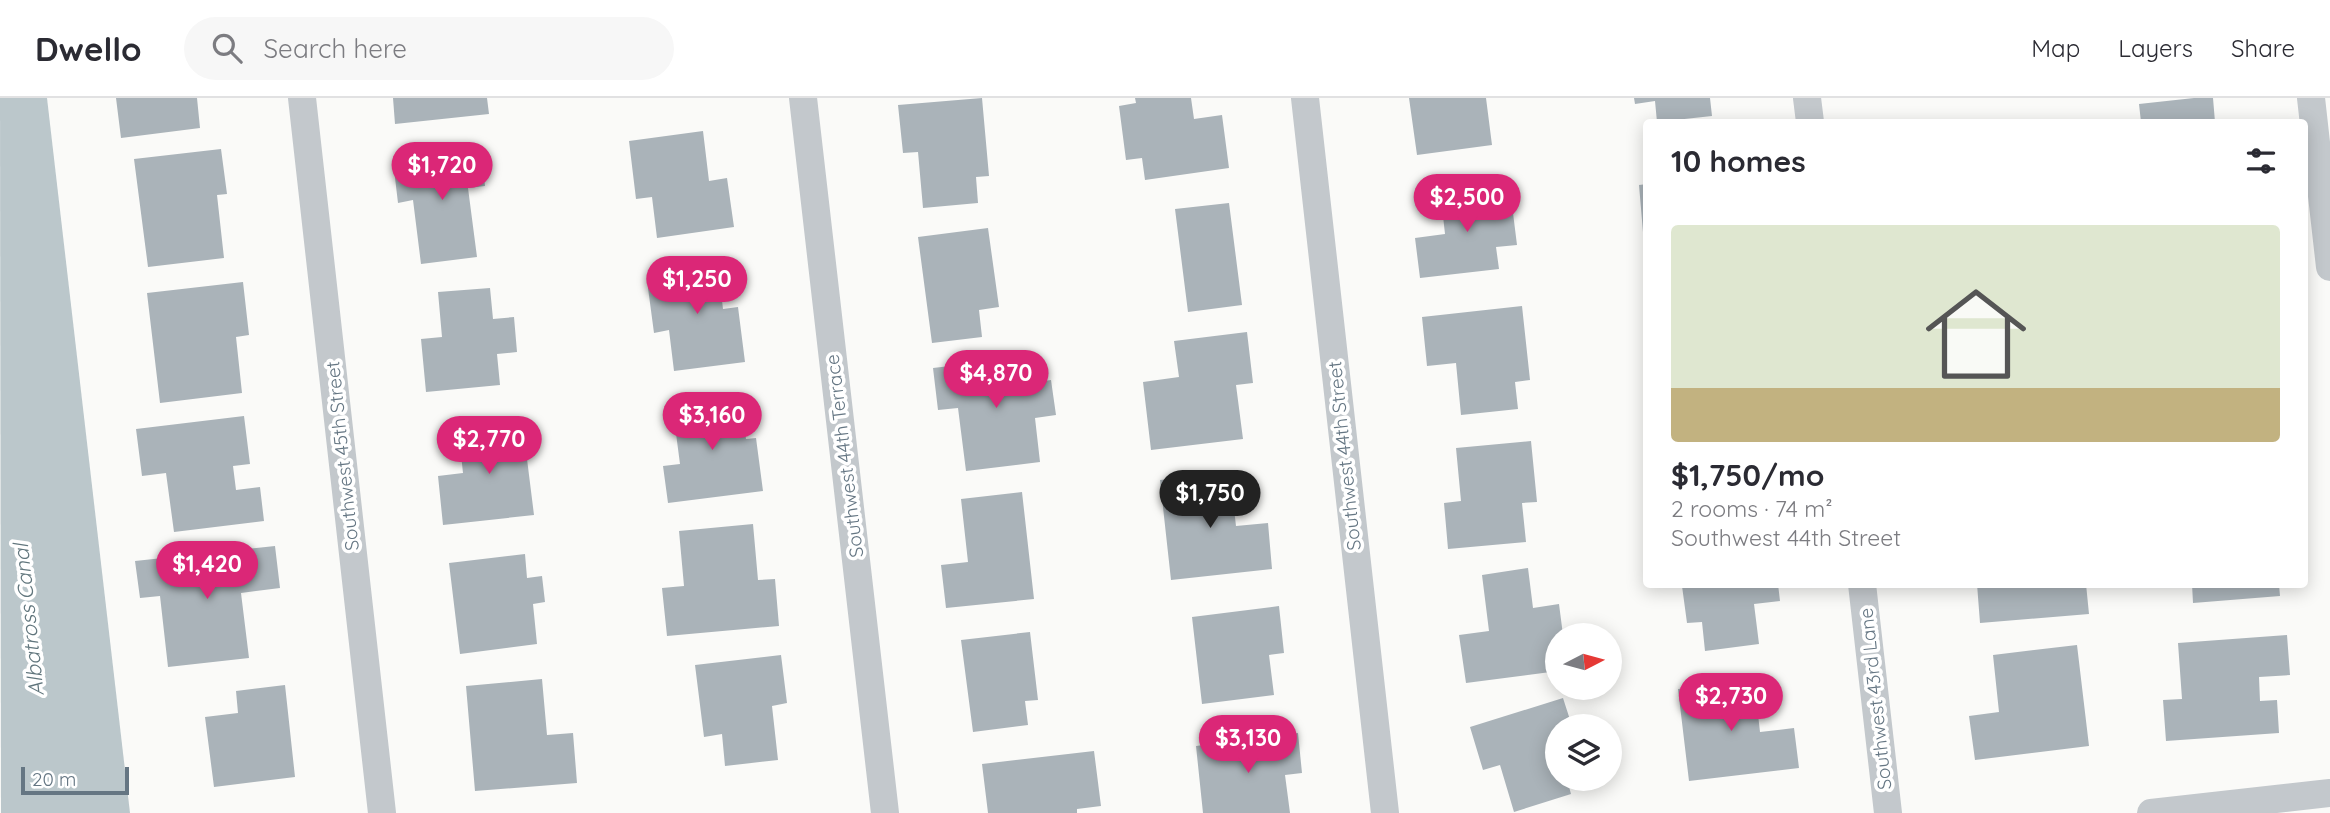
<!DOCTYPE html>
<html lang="en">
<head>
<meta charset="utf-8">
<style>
	body { margin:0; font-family:Quicksand,sans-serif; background:#f7f7f7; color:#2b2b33; height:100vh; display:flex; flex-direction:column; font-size:26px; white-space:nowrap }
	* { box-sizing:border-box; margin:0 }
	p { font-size:23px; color:#7c7c81 }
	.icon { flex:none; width:38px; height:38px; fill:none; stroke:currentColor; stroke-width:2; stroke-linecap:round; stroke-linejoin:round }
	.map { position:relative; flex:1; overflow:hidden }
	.sheet { position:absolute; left:1643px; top:21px; width:665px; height:469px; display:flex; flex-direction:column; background:#fff; border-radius:7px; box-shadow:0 4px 18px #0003 }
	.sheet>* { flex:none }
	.needle { width:46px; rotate:84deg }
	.fabs { position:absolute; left:1545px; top:525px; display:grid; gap:14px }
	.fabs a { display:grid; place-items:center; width:77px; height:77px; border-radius:50%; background:#fff; box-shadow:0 4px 18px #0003; font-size:35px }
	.scale { position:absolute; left:21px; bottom:18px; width:108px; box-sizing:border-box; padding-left:7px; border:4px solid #657683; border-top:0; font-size:19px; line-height:24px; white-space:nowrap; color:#657683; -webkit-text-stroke:5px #fff; paint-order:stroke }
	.price { position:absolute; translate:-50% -60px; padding:0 16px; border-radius:24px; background:#db2777; color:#fff; font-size:23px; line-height:46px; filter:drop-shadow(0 2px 4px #0008) }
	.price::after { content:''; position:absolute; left:50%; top:42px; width:21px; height:16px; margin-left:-10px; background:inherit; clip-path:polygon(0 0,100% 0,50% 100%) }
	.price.selected { background:#222; color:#fff }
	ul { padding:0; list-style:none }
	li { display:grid; align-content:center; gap:14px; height:371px; padding:0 28px }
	li span { display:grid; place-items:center; height:217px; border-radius:7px; color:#555 }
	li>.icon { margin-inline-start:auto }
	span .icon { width:126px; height:126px; fill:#fffc; stroke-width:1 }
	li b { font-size:30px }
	h2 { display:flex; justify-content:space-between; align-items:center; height:84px; padding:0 28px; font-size:30px }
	header { display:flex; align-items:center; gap:42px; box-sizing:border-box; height:98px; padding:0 35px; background:#fff; border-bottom:2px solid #e1e1e2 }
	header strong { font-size:33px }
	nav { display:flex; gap:38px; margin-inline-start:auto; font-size:24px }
	.search { width:490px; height:63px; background:#f7f7f7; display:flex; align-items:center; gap:18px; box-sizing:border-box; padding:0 24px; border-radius:38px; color:#7c7c81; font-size:26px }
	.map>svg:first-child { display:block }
	.water { fill:#bbc7cb }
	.building { fill:#aab3b9 }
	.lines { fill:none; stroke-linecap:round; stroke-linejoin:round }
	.street { stroke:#c3c8cc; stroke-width:28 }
	.labels { text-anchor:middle; stroke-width:7; stroke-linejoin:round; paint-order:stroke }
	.street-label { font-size:19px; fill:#657683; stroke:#fff }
	.water-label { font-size:21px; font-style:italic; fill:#60757c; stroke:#fff }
</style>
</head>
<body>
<header>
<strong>Dwello</strong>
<div class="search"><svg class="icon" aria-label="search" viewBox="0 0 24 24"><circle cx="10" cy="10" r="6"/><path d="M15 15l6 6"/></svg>Search here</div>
<nav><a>Map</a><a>Layers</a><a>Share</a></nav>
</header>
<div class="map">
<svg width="2330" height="715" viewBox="0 0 2330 715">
	<rect width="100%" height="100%" fill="#fafaf8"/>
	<path class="water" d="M0 0H47L130 715H1Z"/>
	<path class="building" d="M116 0H197L200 30 121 40Z
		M393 0H487L489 16 395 26Z
		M982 0 989 78 976 79 978 105 923 110 918 54 903 55 898 7Z
		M1135 0H1191L1194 21 1222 17 1229 70 1145 82 1142 60 1126 62 1119 8 1136 5Z
		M1409 0H1486L1492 47 1417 57Z
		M1634 0H1710L1712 18 1657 24 1655 3 1635 6Z
		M2194 0H2213L2215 24H2141L2139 6Z
		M703 33 709 83 727 80 734 129 657 140 652 99 636 101 629 43Z
		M221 51 227 96 217 97 224 160 148 169 134 61Z
		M481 52 485 88 468 90 477 159 421 166 413 102 398 105 393 63Z
		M1489 85 1492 109 1512 107 1517 147 1496 149 1499 171 1420 180 1415 140 1445 136 1440 91Z
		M1647 86V146H1644L1639 87Z
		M1229 105 1242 207 1188 214 1175 111Z
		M988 130 999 209 979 212 982 239 932 245 918 139Z
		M717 159 723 211 738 209 745 264 674 273 669 232 654 235 648 190 667 187 665 166Z
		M243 184 249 237 236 239 242 295 160 305 147 195Z
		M490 190 493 221 514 219 517 254 497 256 500 287 426 294 421 241 442 239 438 194Z
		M1522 208 1530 282 1515 284 1518 311 1461 317 1456 265 1427 268 1422 219Z
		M1247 234 1253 285 1236 287 1243 341 1151 352 1143 284 1179 279 1174 243Z
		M1026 259 1030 285 1051 282 1056 317 1035 320 1040 364 966 373 958 310 938 312 933 270Z
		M740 296 746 341 756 340 763 393 668 405 663 368 680 366 672 305Z
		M244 318 250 366 233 368 236 392 260 389 264 423 174 434 166 375 142 378 136 331Z
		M522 321 534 417 443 427 438 378 463 375 458 329Z
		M1531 343 1537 404 1522 405 1526 444 1448 451 1444 405 1461 403 1456 350Z
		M1230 375 1236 428 1268 425 1272 471 1171 482 1160 382Z
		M1022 394 1034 501 946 510 941 467 968 464 961 401Z
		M753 426 758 482 775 481 779 528 667 538 662 490 684 488 679 433Z
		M275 448 280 490 241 495 249 560 168 569 160 498 140 500 135 463Z
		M525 456 527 480 542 478 545 504 533 506 537 546 460 556 449 465Z
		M1528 470 1533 510 1559 506 1563 537H1558V573L1466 585 1459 537 1489 533 1482 477Z
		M1778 486 1780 503 1754 506 1759 546 1705 553 1702 524 1687 525 1682 488Z
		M1977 486H2086L2089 516 1980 525Z
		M2192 486H2279L2280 498 2193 505Z
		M1279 508 1284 555 1269 557 1274 597 1202 606 1192 519Z
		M1030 534 1038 602 1025 603 1028 627 973 634 961 542Z
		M2287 537 2290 577 2259 579 2260 603 2277 602 2279 635 2166 643 2163 602 2182 601 2178 545Z
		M2077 547 2089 648 1975 662 1969 618 1999 614 1993 557Z
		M781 557 787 605 772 608 778 662 725 668 722 636 704 639 695 567Z
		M542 581 547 637 573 635 577 685 475 693 466 588Z
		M1754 581 1760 634 1794 630 1799 670 1689 683 1678 591Z
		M285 587 295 679 214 689 205 619 238 615 236 593Z
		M1563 600 1572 628H1558V681H1567L1571 696 1514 714 1500 667 1483 672 1470 629Z
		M1298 635 1302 675 1285 677 1290 715H1203L1196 648Z
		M1094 653 1101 708 1077 711V715H988L982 666Z"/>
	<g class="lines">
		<path class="street" d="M302 0 382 715
			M803 0 885 715
			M1305 0 1385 715
			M1807 0 1810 24
			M2311 0 2330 169
			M1862 486 1888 715
			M2151 715 2330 695"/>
	</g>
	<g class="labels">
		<g class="street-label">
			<text transform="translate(342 358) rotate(-96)" y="7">Southwest 45th Street</text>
			<text transform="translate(844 358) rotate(-97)" y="7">Southwest 44th Terrace</text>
			<text transform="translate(1344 358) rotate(-96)" y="7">Southwest 44th Street</text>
			<text transform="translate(1875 601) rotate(-96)" y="7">Southwest 43rd Lane</text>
		</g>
		<g class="water-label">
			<text transform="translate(29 522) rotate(-96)" y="7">Albatross Canal</text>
		</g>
	</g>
</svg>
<div class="fabs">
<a><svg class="needle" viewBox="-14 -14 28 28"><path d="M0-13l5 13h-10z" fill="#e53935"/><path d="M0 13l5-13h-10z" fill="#7c7c81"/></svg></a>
<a><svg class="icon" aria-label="layers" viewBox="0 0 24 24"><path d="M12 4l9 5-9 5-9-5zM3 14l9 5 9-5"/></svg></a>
</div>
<div class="scale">20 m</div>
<b class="price" style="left:442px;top:104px">$1,720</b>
<b class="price" style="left:1467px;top:136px">$2,500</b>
<b class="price" style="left:697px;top:218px">$1,250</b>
<b class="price" style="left:996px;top:312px">$4,870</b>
<b class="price" style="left:712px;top:354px">$3,160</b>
<b class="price" style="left:489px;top:378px">$2,770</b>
<b class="price selected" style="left:1210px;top:432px">$1,750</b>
<b class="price" style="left:207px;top:503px">$1,420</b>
<b class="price" style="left:1731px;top:635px">$2,730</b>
<b class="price" style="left:1248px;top:677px">$3,130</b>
<section class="sheet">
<h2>10 homes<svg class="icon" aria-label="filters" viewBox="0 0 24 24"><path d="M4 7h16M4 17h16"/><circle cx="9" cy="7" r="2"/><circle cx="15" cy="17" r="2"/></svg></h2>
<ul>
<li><span style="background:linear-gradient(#dfe7d0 75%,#c2b280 0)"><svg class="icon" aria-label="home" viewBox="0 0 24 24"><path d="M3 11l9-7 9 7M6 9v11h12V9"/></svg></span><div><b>$1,750/mo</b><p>2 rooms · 74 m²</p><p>Southwest 44th Street</p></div></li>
</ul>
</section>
</div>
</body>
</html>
